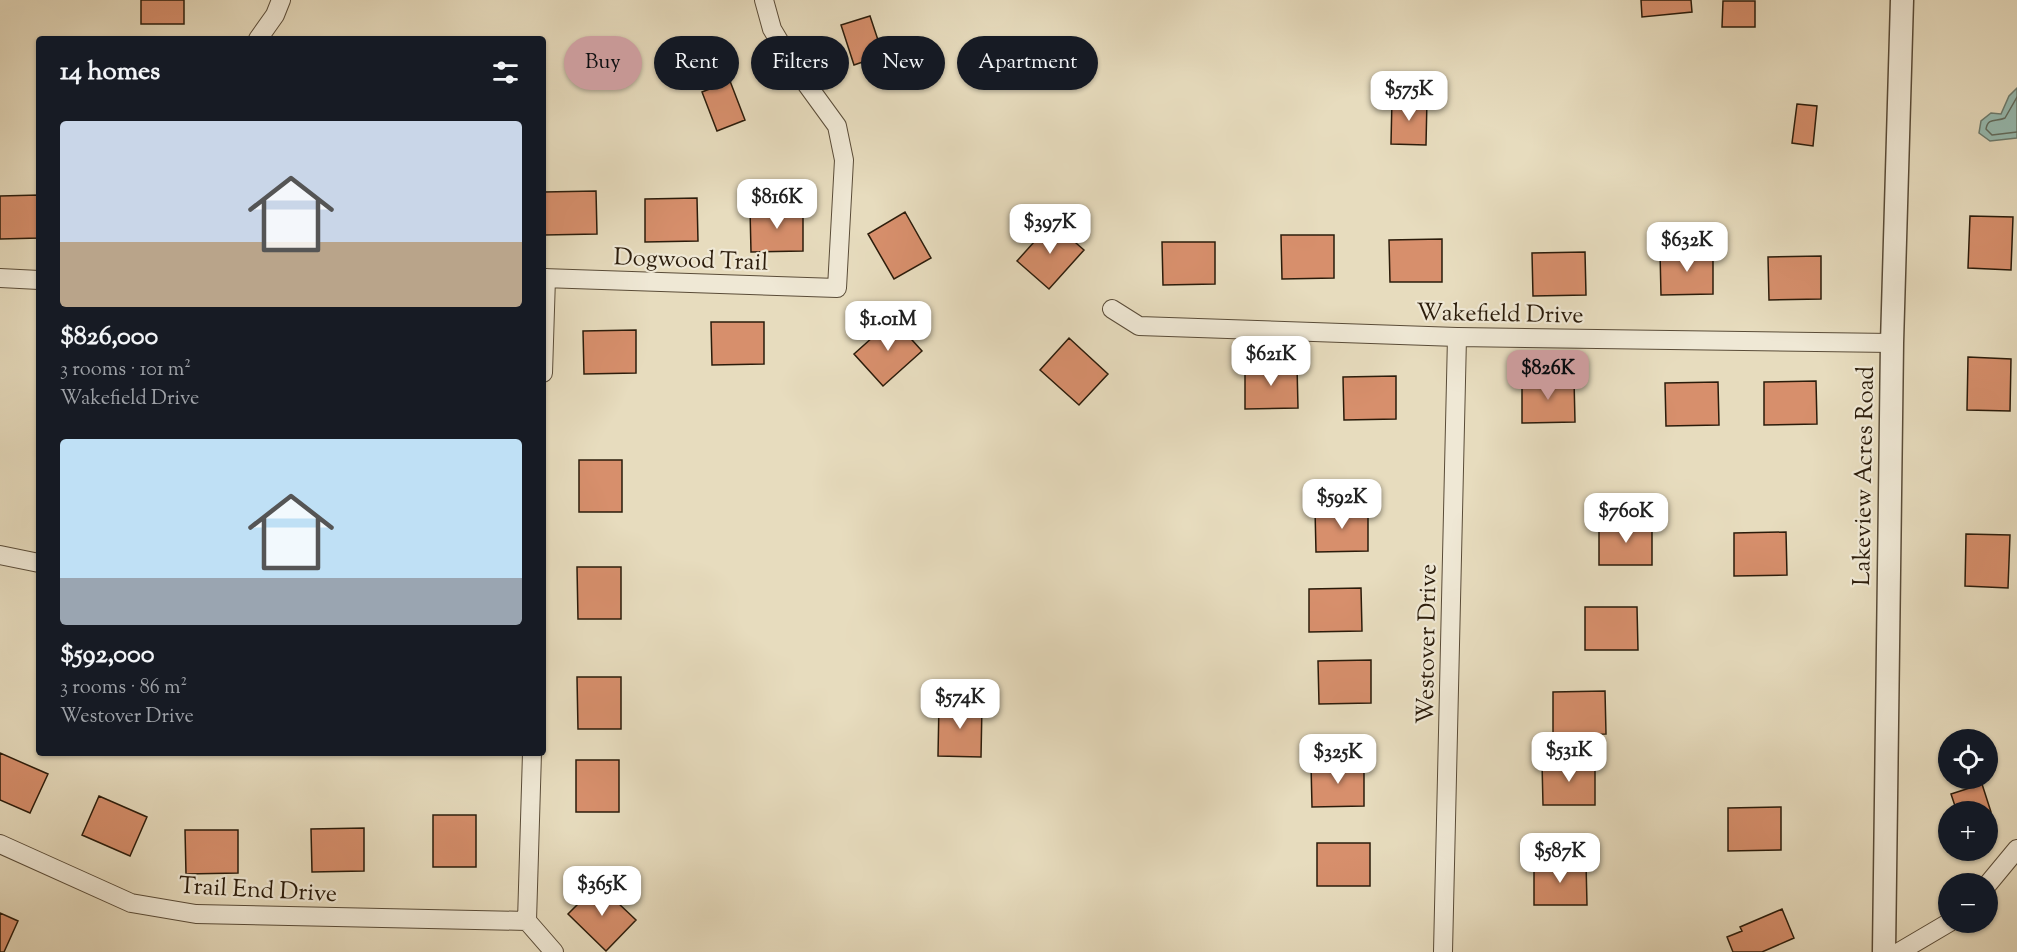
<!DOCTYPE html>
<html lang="en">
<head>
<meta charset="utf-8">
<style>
	body { margin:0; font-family:"Sorts Mill Goudy",serif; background:#20242c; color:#f1f3f6; height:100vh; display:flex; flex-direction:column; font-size:22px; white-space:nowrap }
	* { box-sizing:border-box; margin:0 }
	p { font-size:20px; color:#9ea1a6 }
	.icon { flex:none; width:33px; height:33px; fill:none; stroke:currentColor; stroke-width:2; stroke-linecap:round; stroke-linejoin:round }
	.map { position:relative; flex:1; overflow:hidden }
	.details { position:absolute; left:36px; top:36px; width:510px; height:720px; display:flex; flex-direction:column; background:#171b24; border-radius:6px; box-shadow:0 2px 4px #0004 }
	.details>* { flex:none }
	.hud { position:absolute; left:564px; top:36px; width:570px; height:54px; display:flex; gap:12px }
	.tools { position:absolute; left:1938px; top:729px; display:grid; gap:12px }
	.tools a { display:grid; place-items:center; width:60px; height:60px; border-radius:50%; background:#171b24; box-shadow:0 2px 4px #0004; font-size:30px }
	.price { position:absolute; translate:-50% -51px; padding:0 14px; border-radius:12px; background:#fff; color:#222; font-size:20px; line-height:39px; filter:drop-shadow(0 2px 3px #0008) }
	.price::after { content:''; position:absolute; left:50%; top:36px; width:18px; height:14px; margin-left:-9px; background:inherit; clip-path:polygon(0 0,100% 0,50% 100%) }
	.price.selected { background:#c59692; color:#111 }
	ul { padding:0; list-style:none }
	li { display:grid; align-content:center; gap:12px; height:318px; padding:0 24px }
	li span { display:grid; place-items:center; height:186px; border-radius:6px; color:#555 }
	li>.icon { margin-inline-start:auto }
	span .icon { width:108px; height:108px; fill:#fffc; stroke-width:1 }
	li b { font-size:26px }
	h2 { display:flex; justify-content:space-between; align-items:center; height:72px; padding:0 24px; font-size:26px }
	.pill { padding:0 21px; border-radius:27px; background:#171b24; box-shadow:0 2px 4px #0004; font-size:21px; line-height:54px }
	.pill.selected { background:#c59692; color:#111 }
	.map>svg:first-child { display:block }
	.water { fill:#97bcb2; stroke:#6c7c6f; stroke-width:1.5 }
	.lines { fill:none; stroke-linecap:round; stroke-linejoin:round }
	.shore { stroke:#616c5e; stroke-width:1.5 }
	.building { fill:#d78f6c; stroke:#2b1c0b; stroke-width:1.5 }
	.minor-casing { stroke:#5a4c38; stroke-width:20 }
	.tertiary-casing { stroke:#5a4c38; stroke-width:25 }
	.minor { stroke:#efe8d5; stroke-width:18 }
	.tertiary { stroke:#efe8d5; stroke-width:22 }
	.labels { text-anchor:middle; stroke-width:4.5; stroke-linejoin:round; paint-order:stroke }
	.street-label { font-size:24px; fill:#2b1c0b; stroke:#efe8d5 }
</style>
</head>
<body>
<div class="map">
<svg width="2017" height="952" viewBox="0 0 2017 952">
	<rect width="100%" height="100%" fill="#e7dcbe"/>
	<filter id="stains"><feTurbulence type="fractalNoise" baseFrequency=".00333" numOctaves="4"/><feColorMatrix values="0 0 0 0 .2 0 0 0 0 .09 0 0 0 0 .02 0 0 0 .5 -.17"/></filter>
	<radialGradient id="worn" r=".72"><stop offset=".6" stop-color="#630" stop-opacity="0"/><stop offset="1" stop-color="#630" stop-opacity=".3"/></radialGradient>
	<path class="water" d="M2017 88V138L1990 141 1979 133 1981 121 1991 113 2001 114 2009 96Z"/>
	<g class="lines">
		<path class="shore" d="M2017 97 2005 118C1997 122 1988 117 1986 129L1992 135 2017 132"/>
	</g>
	<path class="building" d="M141 0H184V24H141Z
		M1641 0H1691L1692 12 1642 17Z
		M1723 1H1755V27H1722Z
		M870 16 883 55 854 65 841 25Z
		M730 81 745 120 717 131 702 92Z
		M1392 98 1427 99 1426 145 1391 144Z
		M1797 104 1817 106 1813 146 1792 143Z
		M596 191 597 234 544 235V192Z
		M39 195V238L0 239V196Z
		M697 198 698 241 645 242V199Z
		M803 208V251L751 252 750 209Z
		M905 212 931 258 894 279 868 234Z
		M1970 216 2013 217 2011 270 1968 268Z
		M1052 222 1084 250 1049 289 1017 261Z
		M1281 235H1334V278L1282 279Z
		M1442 239V282H1390L1389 240Z
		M1162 242H1215V284L1163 285Z
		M1713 251V294L1661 295 1660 252Z
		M1585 252 1586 295 1533 296 1532 253Z
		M1821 256V299L1769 300 1768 257Z
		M893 319 922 351 883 386 854 354Z
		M711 322H764V364L712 365Z
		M636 330V373L584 374 583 331Z
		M1069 338 1108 374 1079 405 1040 370Z
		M1968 357 2011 359 2010 411 1967 410Z
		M1245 366H1297L1298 408 1245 409Z
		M1396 376V419L1344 420 1343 377Z
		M1574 379 1575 422 1522 423V380Z
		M1816 381 1817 424 1764 425V382Z
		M1718 382 1719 425 1666 426 1665 383Z
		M579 460H622V512H579Z
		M1368 508V551L1316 552 1315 509Z
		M1652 522V565H1599V523Z
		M1786 532 1787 575 1734 576V533Z
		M1966 534 2010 535 2008 588 1965 586Z
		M577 567H621V619H578Z
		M1361 588 1362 631 1309 632V589Z
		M1585 607H1637L1638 650H1585Z
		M1371 660V703L1319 704 1318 661Z
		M577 677H621V729H578Z
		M1605 691 1606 734 1553 735V692Z
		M939 703 982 705 981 757 938 756Z
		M0 753 48 774 30 813 0 800Z
		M576 760H619V812H576Z
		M1542 762H1595V805H1543Z
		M1364 763V806L1312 807 1311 764Z
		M1982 784 1991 812H1957L1951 794Z
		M99 796 147 817 130 856 82 835Z
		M1781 807V850L1728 851V808Z
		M433 815H476V867H433Z
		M364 828V871L312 872 311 829Z
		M185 830H238V873L186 874Z
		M1317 843H1370V886H1317Z
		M1534 862H1586L1587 905H1534Z
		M598 884 636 920 606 951 568 914Z
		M1782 909 1794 938 1762 952H1733L1727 937 1742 931 1740 927Z
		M0 913 18 921 4 952H0Z"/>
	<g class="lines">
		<g class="minor-casing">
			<path id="minor" d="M258 39 275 15 281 0
				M0 278 39 280
				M543 278 837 288 844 160 837 126 797 71 772 29 764 0
				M1112 309 1139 326 1457 337 1892 343
				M543 373 546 278
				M0 555 39 563
				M532 753 527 921 554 952
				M0 844 131 903 196 914 527 921
				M1988 884 2017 849
				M1443 952 1457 337
				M1899 952 1950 922"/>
		</g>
		<g class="tertiary-casing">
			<path id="tertiary" d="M1884 952 1892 343 1902 0"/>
		</g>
		<use href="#minor" class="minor"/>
		<use href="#tertiary" class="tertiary"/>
	</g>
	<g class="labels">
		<g class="street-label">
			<text transform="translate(691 259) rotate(2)" y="8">Dogwood Trail</text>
			<text transform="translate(1500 313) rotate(1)" y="8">Wakefield Drive</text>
			<text transform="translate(1863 476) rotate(-89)" y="8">Lakeview Acres Road</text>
			<text transform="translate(1426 644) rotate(-89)" y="8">Westover Drive</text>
			<text transform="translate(258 889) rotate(3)" y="8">Trail End Drive</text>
		</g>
	</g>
	<rect width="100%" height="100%" filter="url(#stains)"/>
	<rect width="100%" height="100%" fill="url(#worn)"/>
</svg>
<div class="tools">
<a><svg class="icon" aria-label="locate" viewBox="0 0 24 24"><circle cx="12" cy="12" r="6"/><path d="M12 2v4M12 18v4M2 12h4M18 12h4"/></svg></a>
<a>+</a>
<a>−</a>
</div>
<b class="price" style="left:1409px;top:122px">$575K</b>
<b class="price" style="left:777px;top:230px">$816K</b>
<b class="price" style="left:1050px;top:255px">$397K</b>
<b class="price" style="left:1687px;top:273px">$632K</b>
<b class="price" style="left:888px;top:352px">$1.01M</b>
<b class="price" style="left:1271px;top:387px">$621K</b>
<b class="price selected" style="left:1548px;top:401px">$826K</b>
<b class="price" style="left:1342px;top:530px">$592K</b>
<b class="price" style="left:1626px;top:544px">$760K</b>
<b class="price" style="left:960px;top:730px">$574K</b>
<b class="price" style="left:1569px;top:783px">$531K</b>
<b class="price" style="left:1338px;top:785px">$325K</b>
<b class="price" style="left:1560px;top:884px">$587K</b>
<b class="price" style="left:602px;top:917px">$365K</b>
<div class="hud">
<a class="pill selected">Buy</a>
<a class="pill">Rent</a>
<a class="pill">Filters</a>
<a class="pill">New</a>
<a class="pill">Apartment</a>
</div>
<section class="details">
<h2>14 homes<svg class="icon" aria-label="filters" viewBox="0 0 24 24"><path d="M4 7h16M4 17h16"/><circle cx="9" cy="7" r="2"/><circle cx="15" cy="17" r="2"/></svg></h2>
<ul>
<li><span style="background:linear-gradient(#c9d6e8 65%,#b9a48a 0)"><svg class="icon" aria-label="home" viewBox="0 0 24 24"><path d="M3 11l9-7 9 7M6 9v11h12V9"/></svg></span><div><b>$826,000</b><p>3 rooms · 101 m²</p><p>Wakefield Drive</p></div></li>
<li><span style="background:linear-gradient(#bfe0f5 75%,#9aa5b1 0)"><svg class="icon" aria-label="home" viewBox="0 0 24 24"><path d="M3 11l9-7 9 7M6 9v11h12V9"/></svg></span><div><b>$592,000</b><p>3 rooms · 86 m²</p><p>Westover Drive</p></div></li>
</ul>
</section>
</div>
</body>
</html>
